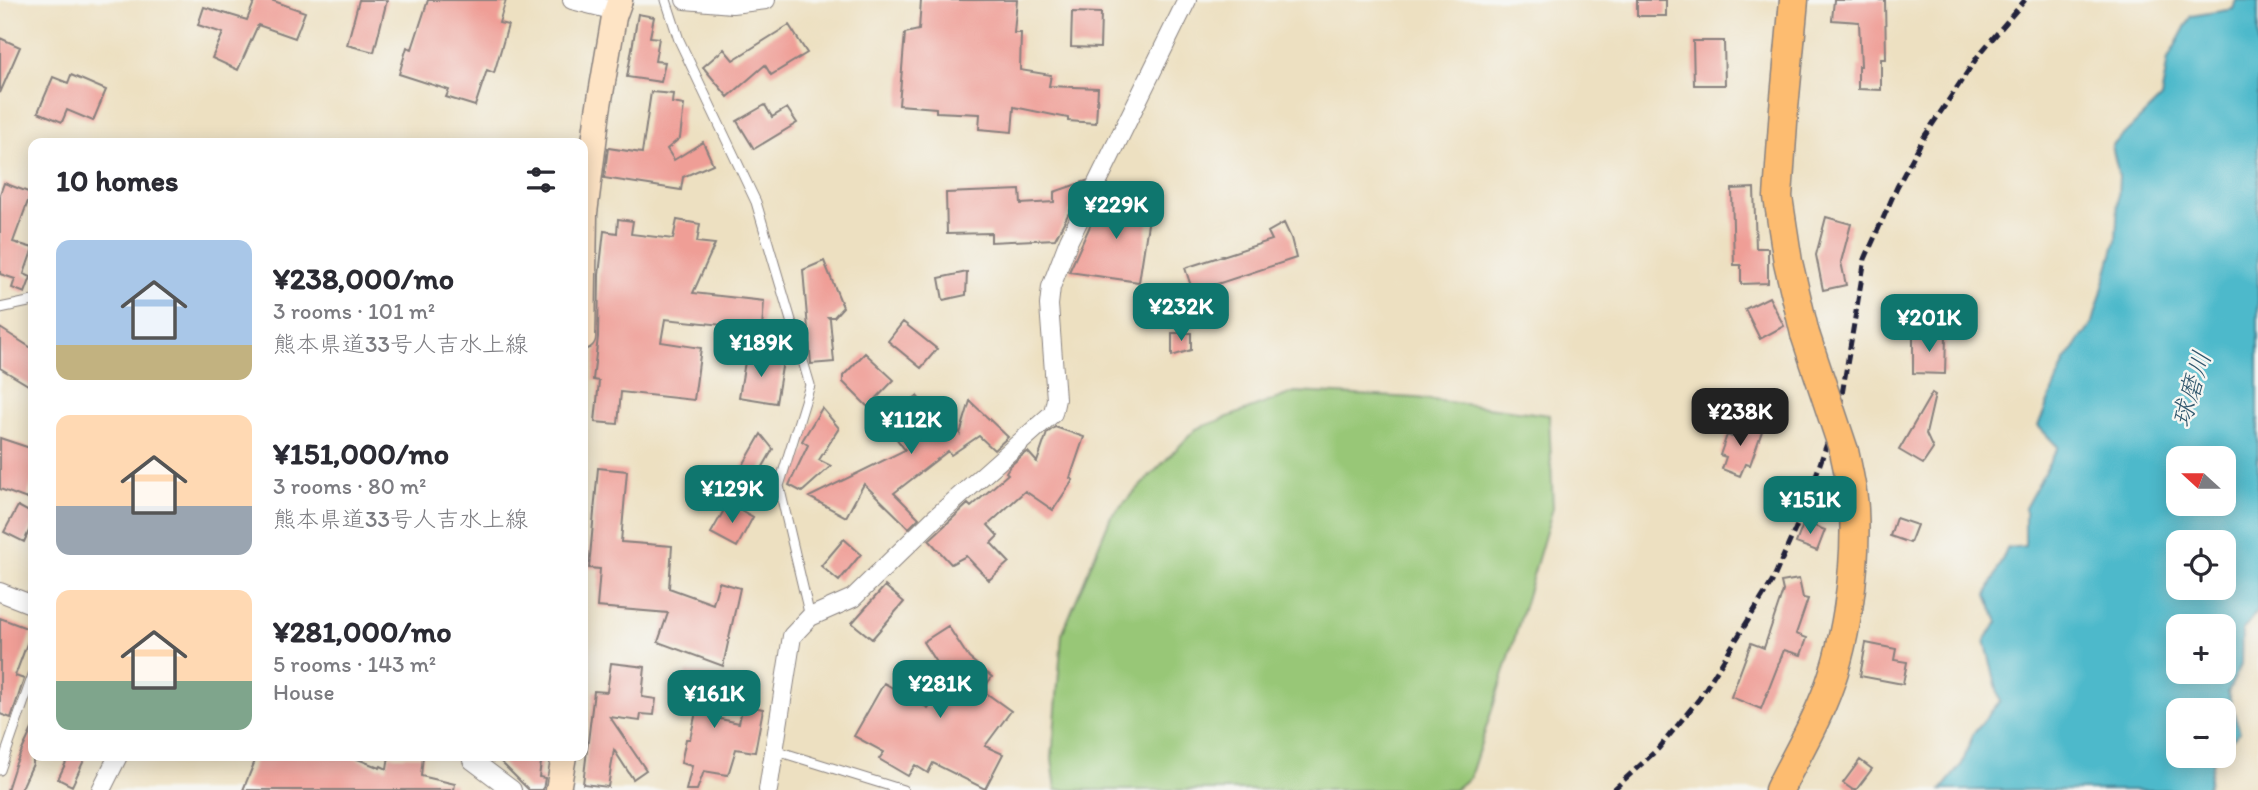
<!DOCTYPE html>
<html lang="en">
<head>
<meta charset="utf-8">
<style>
	body { margin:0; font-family:Itim,"Klee One",sans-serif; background:#f2f2f3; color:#2b2b33; height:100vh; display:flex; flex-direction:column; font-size:26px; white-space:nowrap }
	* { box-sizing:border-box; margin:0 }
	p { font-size:23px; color:#7c7c81 }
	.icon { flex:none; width:38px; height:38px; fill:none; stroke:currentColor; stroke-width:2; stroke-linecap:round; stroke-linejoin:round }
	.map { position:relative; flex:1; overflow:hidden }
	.sheet { position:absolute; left:28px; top:138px; width:560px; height:623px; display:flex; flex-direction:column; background:#fff; border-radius:14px; box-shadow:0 4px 18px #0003 }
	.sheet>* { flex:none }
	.needle { width:46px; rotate:291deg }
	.tools { position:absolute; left:2166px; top:446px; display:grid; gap:14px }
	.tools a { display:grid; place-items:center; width:70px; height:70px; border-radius:14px; background:#fff; box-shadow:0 4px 18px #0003; font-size:35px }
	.price { position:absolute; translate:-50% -60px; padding:0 16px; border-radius:14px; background:#0f766e; color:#fff; font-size:23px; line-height:46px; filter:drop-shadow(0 2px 4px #0008) }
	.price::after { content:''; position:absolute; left:50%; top:42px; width:21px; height:16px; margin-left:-10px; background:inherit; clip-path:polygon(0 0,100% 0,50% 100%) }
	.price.active { background:#222; color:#fff }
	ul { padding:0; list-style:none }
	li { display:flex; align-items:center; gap:21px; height:175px; padding:0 28px }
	li span { display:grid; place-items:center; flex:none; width:196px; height:140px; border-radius:14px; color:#555 }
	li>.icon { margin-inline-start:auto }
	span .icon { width:84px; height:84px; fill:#fffc; stroke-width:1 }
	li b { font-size:30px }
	h2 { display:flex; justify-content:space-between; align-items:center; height:84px; padding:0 28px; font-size:30px }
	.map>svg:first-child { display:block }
	.green { fill:#98c777; stroke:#5d7459; stroke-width:2 }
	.water { fill:#4eb9cb; stroke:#386e83; stroke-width:2; fill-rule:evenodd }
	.building { fill:#ef9e96 }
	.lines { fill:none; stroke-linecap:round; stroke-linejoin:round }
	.lane-casing { stroke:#88817e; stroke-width:11 }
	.street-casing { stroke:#88817e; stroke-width:20 }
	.secondary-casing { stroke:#88817e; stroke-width:27 }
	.primary-casing { stroke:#88817e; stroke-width:31 }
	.lane { stroke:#fff; stroke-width:9 }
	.street { stroke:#fff; stroke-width:18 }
	.secondary { stroke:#fee4c5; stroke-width:24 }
	.primary { stroke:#fdbc6f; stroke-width:28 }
	.rail { stroke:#22223b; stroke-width:5; stroke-dasharray:10 5; stroke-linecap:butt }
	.primary-bridge-casing { stroke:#88817e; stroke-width:31; stroke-linecap:butt }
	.primary-bridge { stroke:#fdbc6f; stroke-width:28 }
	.labels { text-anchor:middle; stroke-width:5; stroke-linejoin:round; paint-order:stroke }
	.water-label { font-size:26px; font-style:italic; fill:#31576d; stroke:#f6f6f2 }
</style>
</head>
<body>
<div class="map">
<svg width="2258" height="790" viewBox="0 0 2258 790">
	<rect width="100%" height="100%" fill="#f6f6f2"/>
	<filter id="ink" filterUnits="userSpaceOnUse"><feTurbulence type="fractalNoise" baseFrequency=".0143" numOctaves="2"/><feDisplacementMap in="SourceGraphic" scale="14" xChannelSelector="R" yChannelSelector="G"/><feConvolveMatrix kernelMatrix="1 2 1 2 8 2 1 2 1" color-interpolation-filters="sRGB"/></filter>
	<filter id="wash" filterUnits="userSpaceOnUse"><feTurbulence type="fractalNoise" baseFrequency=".00686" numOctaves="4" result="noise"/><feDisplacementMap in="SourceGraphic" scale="28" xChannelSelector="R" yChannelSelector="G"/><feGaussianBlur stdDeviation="1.57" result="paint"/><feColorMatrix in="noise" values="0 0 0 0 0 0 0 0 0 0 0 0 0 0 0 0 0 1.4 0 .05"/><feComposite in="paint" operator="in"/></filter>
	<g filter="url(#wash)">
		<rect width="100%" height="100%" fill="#ede0c1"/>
		<path class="green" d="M1295 392 1417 398 1549 415 1553 508 1507 664 1470 777 1454 790H1056L1052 759 1062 634 1111 516 1196 429Z"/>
		<path class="water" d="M2236 0H2258V610L2242 631 2241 665 2228 692 2240 732 2224 746V710H2179V756H2214L2207 790H1941L1962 764 1974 732 2000 701 1985 640 1998 622 1987 595 2007 548 2025 546V508L2058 447 2038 426 2065 361 2093 322 2116 240 2119 176 2112 146 2161 98 2168 59 2191 16 2233 9ZM2179 458H2224V504H2179ZM2179 542H2224V588H2179ZM2179 626H2224V672H2179Z"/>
		<g id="blocks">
			<path class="building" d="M255 0H271L305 12 295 38 258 25 238 70 212 58 223 33 198 25 204 7 247 20Z
				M359 0H387L374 52 347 45Z
				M428 0H506L499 23 508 25 502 46 494 73 487 70 475 106 446 97 449 90 399 74 407 47 412 49Z
				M921 0H1017L1014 33H1021L1020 70 1051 75 1049 86 1098 88 1096 123 1068 121V118L1014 107 1012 132 979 129 980 114 936 112V108L899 105 905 33 919 30Z
				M1637 0H1666V16H1637Z
				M1834 0H1885L1886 59H1881V90L1858 89V66H1861L1859 22 1832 20Z
				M1072 12 1101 13 1100 48 1071 47Z
				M638 14 654 17 650 37 659 38 655 61 665 62 661 82 627 77Z
				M789 25 807 53 771 75 765 65 728 97 703 67 724 49 733 60Z
				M0 38 20 47 0 93Z
				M1693 41H1724L1725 85H1694Z
				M71 75 106 90 93 121 67 110 62 122 38 112 53 77 68 83Z
				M651 92 673 94 672 103 684 105 680 138 667 149 674 160 703 142 713 164 683 177 681 190 604 178 608 148 642 153Z
				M765 105 772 117 787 108 797 123 754 149 737 121Z
				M1086 181 1055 239 991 242V233L947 234 946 193 1020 190 1021 204 1054 202V192Z
				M4 183 31 193 13 242 33 248 24 274 31 277 25 293 12 288 15 279 0 274V194Z
				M1754 188 1756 248H1768V283L1741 284V265H1734L1732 189Z
				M1119 194 1152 198 1139 282 1069 272 1099 206 1117 209Z
				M1826 217 1851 224 1841 262 1846 285 1823 290 1816 255Z
				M618 219 633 221 631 234 673 239 677 220 700 224 697 242 715 244 693 293 764 301 762 329 665 319 661 342 701 348 694 400 621 392 618 424 595 422 599 381 593 380 598 337 599 275 604 231 617 233Z
				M1284 223 1291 238 1296 258 1193 292 1185 268 1272 240 1268 232Z
				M824 261 843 307 834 317H828L830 319 834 362 811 364 803 270Z
				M967 272 966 295 943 300 939 278Z
				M1769 297 1784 326 1760 339 1745 309Z
				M903 322 937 349 921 368 888 341Z
				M0 328 33 349V388L0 368Z
				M1172 333H1191V350L1172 356Z
				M1913 335H1946L1945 374 1913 373Z
				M865 353 894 380 868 407 843 382V376Z
				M746 356 783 361 776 403 739 397Z
				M1932 393 1935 395 1926 434 1933 449 1923 464 1899 450Z
				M917 396 936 420 948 412 960 434 970 401 1008 437 994 450 979 436 951 455 948 451 894 493 919 518 909 528 864 484 846 517 809 497 905 450 884 422Z
				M822 408 839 428 819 460 831 466 802 492 789 485 808 445 802 441Z
				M1738 422 1762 431 1750 465 1745 464 1740 476 1722 469 1726 457 1720 455 1727 435 1732 437Z
				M1055 427 1084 437 1070 478 1073 480 1053 510 1025 491 988 525 998 536 991 543 1009 562 989 580 966 556 951 564 929 540 968 504 971 507 1008 474 1006 472 1010 466 1025 453 1028 452 1037 462 1047 433Z
				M761 434 773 449 751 488 735 479Z
				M0 438 33 449V480L27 499 0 489Z
				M598 468 627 471 621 542 672 546 669 588 713 604 719 582 740 588 723 666 658 642 668 613 597 607 600 569 589 568Z
				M728 503 753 517 737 547 711 533Z
				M18 506 33 514V522L24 542 4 532Z
				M1896 518 1917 525 1910 543 1890 536Z
				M1804 522 1825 530 1817 551 1796 543Z
				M844 539 861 554 839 581 821 566Z
				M1799 579 1803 598 1808 599 1796 634 1807 638 1801 655 1784 650 1761 709 1731 697 1751 643 1764 648 1783 591 1781 582Z
				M885 586 904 602 872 639 852 623Z
				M0 618 32 630 15 676 24 679 11 718 0 714Z
				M948 626 969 658 992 677 982 690 1011 711 985 746 1003 754 985 789 933 763 928 773 915 765 908 776 879 759 884 752 854 736 884 683 928 708 949 683 923 642Z
				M1866 643 1896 649 1894 660 1907 662 1903 684 1860 676Z
				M611 663 645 667 642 697 656 699 654 715 641 714 640 721 610 717 646 770 633 779 614 750 608 787 583 784 594 691 607 692Z
				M687 672 720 676 711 717 739 723 743 705 763 709 755 752 736 749 728 775 704 771 697 790H686L692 766 681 763 686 739H690L696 712 679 708Z
				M33 727V764L21 790H7L15 765Z
				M69 756H86L72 786 58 779Z
				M257 756H350L380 768 381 766 387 769 389 756H423L421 776 455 784 454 790H243Z
				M495 756H542L539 777 545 778 543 790H529Z
				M1860 760 1872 769 1856 790H1853L1843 783Z"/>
		</g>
	</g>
	<g filter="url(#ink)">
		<use href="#blocks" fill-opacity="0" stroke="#88817e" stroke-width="2"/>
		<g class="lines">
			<g class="lane-casing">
				<path id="lane" d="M666 0 679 40 756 202 810 385 779 486 810 617
					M0 308 33 301
					M774 750 903 790
					M0 770 33 675"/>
			</g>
			<g class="street-casing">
				<path id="street" d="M572 0 616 11
					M685 0 732 4 766 0
					M0 592 33 605
					M471 756 472 760 512 790
					M101 790 118 756
					M768 790 792 636 810 617 853 598 935 518 1053 413 1056 399 1049 305 1051 287 1069 240 1187 0"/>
			</g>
			<g class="secondary-casing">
				<path id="secondary" d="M583 337 585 213 598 111 614 17 620 0
					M558 790 564 756"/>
			</g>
			<g class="primary-casing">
				<path id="primary" d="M1794 0 1784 108 1778 197 1788 262 1805 334
					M1779 790C1793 761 1810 733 1822 704 1846 649 1857 569 1854 509 1853 490 1848 470 1844 451"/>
			</g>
			<use href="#lane" class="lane"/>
			<use href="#street" class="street"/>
			<use href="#secondary" class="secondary"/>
			<use href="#primary" class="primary"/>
			<path class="rail" d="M1613 790 1659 748 1699 699 1772 582 1805 507 1840 406 1865 259 1897 187 1924 137 1978 56 2025 0"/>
			<g class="primary-bridge-casing">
				<path id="primary-bridge" d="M1805 334 1844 451"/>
			</g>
			<use href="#primary-bridge" class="primary-bridge"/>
		</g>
	</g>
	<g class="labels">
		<g class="water-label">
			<text transform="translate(2191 389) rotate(-73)" y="9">球磨川</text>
		</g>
	</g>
</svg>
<div class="tools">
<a><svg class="needle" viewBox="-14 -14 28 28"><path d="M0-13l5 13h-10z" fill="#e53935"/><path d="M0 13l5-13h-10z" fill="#7c7c81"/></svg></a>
<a><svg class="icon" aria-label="locate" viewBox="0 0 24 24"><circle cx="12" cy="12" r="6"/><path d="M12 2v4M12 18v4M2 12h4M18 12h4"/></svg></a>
<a>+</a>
<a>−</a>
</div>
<b class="price" style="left:1116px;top:241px">¥229K</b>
<b class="price" style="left:1181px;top:343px">¥232K</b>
<b class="price" style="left:1929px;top:354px">¥201K</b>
<b class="price" style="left:761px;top:379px">¥189K</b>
<b class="price active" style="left:1740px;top:448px">¥238K</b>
<b class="price" style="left:911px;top:456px">¥112K</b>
<b class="price" style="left:732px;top:525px">¥129K</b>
<b class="price" style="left:1810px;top:536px">¥151K</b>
<b class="price" style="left:940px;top:720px">¥281K</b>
<b class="price" style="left:714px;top:730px">¥161K</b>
<section class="sheet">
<h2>10 homes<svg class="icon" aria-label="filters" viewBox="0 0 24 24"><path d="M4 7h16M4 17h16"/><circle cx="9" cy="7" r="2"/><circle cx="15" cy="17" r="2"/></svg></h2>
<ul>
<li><span style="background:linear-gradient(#a9c7e8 75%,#c2b280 0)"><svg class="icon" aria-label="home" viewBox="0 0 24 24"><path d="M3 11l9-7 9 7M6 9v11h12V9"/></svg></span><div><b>¥238,000/mo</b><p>3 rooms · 101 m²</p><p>熊本県道33号人吉水上線</p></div></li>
<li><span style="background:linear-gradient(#ffd9b3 65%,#9aa5b1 0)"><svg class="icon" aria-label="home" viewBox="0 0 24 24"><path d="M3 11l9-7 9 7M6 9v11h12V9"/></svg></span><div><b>¥151,000/mo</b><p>3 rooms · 80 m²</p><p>熊本県道33号人吉水上線</p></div></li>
<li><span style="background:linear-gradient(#ffd9b3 65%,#7fa58c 0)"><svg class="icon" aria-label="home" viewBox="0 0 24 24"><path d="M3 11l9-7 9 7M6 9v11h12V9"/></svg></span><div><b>¥281,000/mo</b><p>5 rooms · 143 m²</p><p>House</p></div></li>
</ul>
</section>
</div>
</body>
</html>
